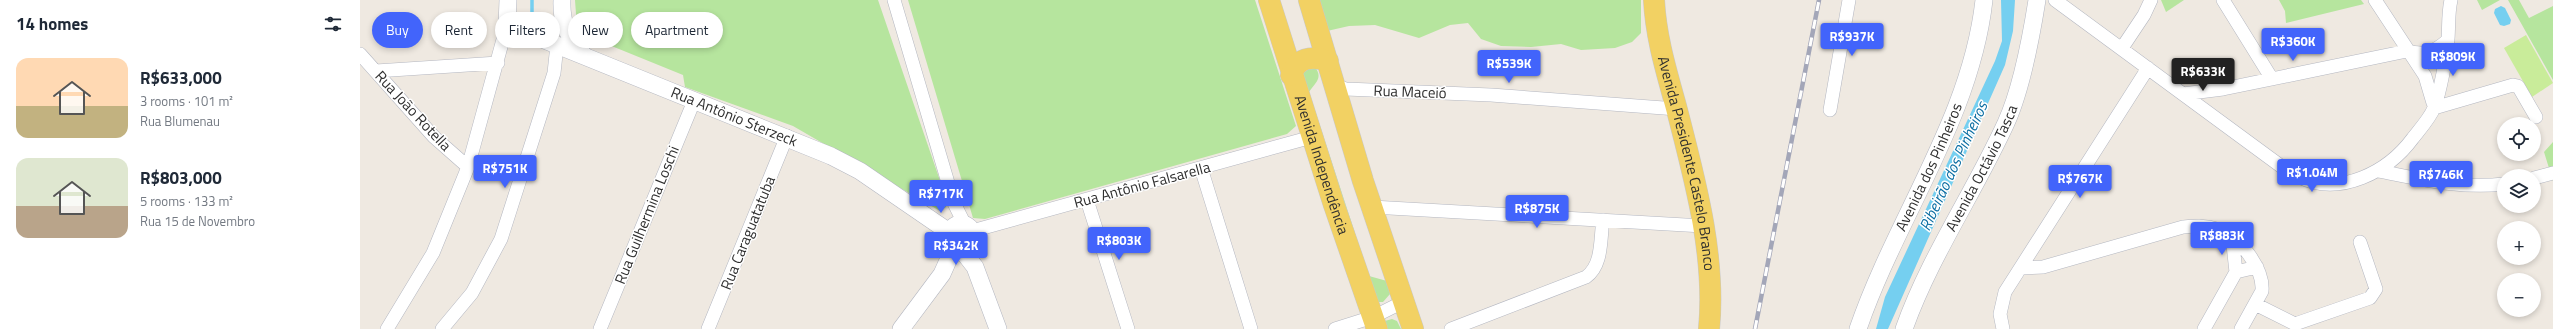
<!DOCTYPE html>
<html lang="en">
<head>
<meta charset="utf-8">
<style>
	body { margin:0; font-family:"Titillium Web",sans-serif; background:#f6f6f7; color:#1f2937; height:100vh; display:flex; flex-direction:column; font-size:15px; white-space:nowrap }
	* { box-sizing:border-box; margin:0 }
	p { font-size:13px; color:#747a83 }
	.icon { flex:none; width:22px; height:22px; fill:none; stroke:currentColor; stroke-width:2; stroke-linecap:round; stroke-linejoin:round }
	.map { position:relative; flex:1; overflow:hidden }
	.drawer { display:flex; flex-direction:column; background:#fff; width:360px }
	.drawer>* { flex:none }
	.top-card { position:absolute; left:12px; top:12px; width:380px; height:36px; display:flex; gap:8px }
	.buttons { position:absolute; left:2137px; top:117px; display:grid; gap:8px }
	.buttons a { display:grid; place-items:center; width:44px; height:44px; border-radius:50%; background:#fff; box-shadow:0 2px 6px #0003; font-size:20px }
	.price { position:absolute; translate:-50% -34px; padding:0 9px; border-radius:4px; background:#4264fb; color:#fff; font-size:13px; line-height:26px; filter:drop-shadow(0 1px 2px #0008) }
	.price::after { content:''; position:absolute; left:50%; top:24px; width:12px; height:9px; margin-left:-6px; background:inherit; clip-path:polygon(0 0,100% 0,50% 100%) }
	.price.selected { background:#222; color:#fff }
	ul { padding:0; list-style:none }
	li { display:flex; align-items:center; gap:12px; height:100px; padding:0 16px }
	li span { display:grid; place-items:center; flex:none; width:112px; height:80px; border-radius:12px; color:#555 }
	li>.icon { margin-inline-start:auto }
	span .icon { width:48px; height:48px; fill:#fffc; stroke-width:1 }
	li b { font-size:17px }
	h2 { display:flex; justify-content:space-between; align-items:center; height:48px; padding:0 16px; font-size:17px }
	.chip { padding:0 14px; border-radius:18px; background:#fff; box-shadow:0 2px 6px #0003; font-size:14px; line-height:36px }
	.chip.selected { background:#4264fb; color:#fff }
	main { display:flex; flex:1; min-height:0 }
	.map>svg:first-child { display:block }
	.green { fill:#b6e59e }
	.pitch { fill:#c9ec9a }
	.water { fill:#75cff0 }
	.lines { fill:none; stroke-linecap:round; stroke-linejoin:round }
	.stream { stroke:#75cff0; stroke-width:3.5 }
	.minor-casing { stroke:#b4b7c1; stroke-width:14 }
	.tertiary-casing { stroke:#b4b7c1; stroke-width:18 }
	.primary-casing { stroke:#c9c9c9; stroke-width:22 }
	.minor { stroke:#fff; stroke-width:13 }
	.tertiary { stroke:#fff; stroke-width:17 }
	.primary { stroke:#f2d163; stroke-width:21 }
	.rail-casing { stroke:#a3a6b8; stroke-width:4.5 }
	.rail { stroke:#fff; stroke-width:3; stroke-dasharray:9; stroke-linecap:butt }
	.labels { text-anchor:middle; stroke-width:3; stroke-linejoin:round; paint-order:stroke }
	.street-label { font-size:15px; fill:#2e2e2e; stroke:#fff }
	.water-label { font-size:16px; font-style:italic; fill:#0d6fa3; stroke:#fff }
</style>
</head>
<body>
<main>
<section class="drawer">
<h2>14 homes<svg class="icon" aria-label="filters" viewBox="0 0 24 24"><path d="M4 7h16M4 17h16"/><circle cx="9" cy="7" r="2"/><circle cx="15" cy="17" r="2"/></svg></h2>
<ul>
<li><span style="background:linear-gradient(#ffd9b3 60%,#c2b280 0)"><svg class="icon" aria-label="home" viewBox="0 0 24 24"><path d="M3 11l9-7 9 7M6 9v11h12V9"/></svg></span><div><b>R$633,000</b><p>3 rooms · 101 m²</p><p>Rua Blumenau</p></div></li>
<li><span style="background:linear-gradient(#dfe7d0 60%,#b9a48a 0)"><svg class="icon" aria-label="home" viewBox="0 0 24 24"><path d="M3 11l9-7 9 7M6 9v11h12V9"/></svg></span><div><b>R$803,000</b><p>5 rooms · 133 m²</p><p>Rua 15 de Novembro</p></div></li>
</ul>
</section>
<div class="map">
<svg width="2193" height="329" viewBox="0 0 2193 329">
	<rect width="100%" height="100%" fill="#efe9e1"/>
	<path class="green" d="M215 0H518L587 201 586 207 580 211 433 126 325 87 323 75 227 36 224 41 217 28Z
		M548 0H895L936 126 927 134 625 219 613 218Z
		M954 0H1281V33L1272 42 1255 48 1221 50 1201 44 1171 47 1141 46 1121 39 1108 23 1090 25 1059 38 1015 25 989 26 967 31Z
		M1801 0H1824L1806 12Z
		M1919 0H2001L2004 4 1926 23 1925 11Z
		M2117 0H2140L2122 10Z
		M2148 0H2159L2169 18 2193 6V80Z
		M955 67C963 78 956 82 949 92L1009 276 1027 281 1030 294 1023 302H1017L937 72Z
		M2193 142V181L2184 152Z
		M1032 319 1037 321 1041 329H1020L1021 322Z"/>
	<path class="pitch" d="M2166 35 2193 83 2172 97 2144 48Z"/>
	<path class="water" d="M1641 0H1655L1653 31 1645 65 1528 329H1516L1525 297 1635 61 1642 41Z
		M2141 6 2145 8 2151 20 2150 24 2144 26 2140 25 2134 13 2135 9Z"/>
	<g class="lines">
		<path class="stream" d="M172 12V0"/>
		<g class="minor-casing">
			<path id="minor" d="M534 0 594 203 605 225
				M1695 0 1918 164C1924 169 1931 173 1939 177 1980 197 2028 172 2053 138 2060 129 2070 118 2074 108 2080 93 2087 55 2088 39 2089 26 2088 13 2091 0
				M1863 0 1912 79
				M2015 0 2065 76 2073 103
				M1762 48 1784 15 1791 0
				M0 54 74 137 108 167
				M16 71 138 63
				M975 85 986 89 1131 95 1317 109
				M1823 94 1863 89 2047 51C2065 56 2074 52 2088 40
				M2074 108 2153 85 2158 86 2176 117
				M1470 110 1489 0
				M841 168 891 329
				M2019 171C2061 179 2101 189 2144 184
				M2174 178 2193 173
				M727 200 768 329
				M1012 207 1343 226
				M612 231 952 137
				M1872 236 1876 272
				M1661 268 1683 267 1823 227C1835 226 1846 225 1857 229 1879 236 1904 268 1902 291L1881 329
				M1895 304 1935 324 2010 298 2016 289 2000 242
				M27 329 73 253 108 167 147 25
				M82 329 112 293 141 239 194 73 197 45
				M240 329 334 101
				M348 329 427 136
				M975 329 1013 317 1043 302
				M1091 329 1226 277C1243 265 1240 239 1243 220
				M1643 329 1640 314 1645 292 1788 68
				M1844 329 1876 272 1897 267"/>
		</g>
		<g class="tertiary-casing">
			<g id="tertiary">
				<path id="s1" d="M148 0 147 25 471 156 500 171 589 232"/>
				<path d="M202 0C201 23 208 37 223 54"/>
				<circle cx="601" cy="236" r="12"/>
				<path d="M601 249 615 267 638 329"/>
				<path d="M541 329 582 274 594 247"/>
				<path id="s2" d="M1498 329C1536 218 1611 118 1624 0"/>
				<path id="s3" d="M1544 329C1570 256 1614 193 1646 123 1662 88 1671 38 1677 0"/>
			</g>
		</g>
		<g class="primary-casing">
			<g id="primary">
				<path id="s4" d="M909 0 974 205 1017 329"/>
				<path d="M949 0 1003 181 1053 329"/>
				<path id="s5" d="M1294 0C1296 39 1307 73 1317 110 1335 180 1356 256 1349 329"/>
				<path d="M931 75C937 58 951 55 968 61"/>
			</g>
		</g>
		<use href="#minor" class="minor"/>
		<use href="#tertiary" class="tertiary"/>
		<use href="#primary" class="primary"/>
		<g class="rail-casing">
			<path id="rail" d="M1395 329 1459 0"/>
		</g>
		<use href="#rail" class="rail"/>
	</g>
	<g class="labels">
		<g class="street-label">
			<text transform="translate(1050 92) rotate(2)" y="5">Rua Maceió</text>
			<text transform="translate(53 111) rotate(47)" y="5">Rua João Rotella</text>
			<text dy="5" stroke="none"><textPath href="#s1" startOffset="270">Rua Antônio Sterzeck</textPath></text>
			<text dy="5" stroke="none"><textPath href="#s5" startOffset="167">Avenida Presidente Castelo Branco</textPath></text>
			<text dy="5" stroke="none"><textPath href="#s4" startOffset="173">Avenida Independência</textPath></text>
			<text dy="5" stroke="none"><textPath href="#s2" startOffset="177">Avenida dos Pinheiros</textPath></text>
			<text dy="5" stroke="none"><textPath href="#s3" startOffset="179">Avenida Octávio Tasca</textPath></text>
			<text transform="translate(782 185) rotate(-15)" y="5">Rua Antônio Falsarella</text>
			<text transform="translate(287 215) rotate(-68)" y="5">Rua Guilhermina Loschi</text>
			<text transform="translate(388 233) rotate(-68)" y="5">Rua Caraguatatuba</text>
		</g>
		<g class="water-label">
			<text transform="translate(1593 166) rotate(-65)" y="6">Ribeirão dos Pinheiros</text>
		</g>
	</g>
</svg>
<div class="buttons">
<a><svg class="icon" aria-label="locate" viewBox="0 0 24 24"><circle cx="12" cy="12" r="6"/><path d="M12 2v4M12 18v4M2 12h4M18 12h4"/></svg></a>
<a><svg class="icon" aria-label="layers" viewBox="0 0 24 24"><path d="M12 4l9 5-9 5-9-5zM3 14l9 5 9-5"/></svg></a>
<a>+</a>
<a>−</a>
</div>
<b class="price" style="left:1492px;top:57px">R$937K</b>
<b class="price" style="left:1933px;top:62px">R$360K</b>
<b class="price" style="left:2093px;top:77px">R$809K</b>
<b class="price" style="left:1149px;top:84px">R$539K</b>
<b class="price selected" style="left:1843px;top:92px">R$633K</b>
<b class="price" style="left:145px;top:189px">R$751K</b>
<b class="price" style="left:1952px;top:193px">R$1.04M</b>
<b class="price" style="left:2081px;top:195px">R$746K</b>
<b class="price" style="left:1720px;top:199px">R$767K</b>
<b class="price" style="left:581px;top:214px">R$717K</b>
<b class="price" style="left:1177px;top:229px">R$875K</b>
<b class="price" style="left:1862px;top:256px">R$883K</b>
<b class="price" style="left:759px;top:261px">R$803K</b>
<b class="price" style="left:596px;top:266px">R$342K</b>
<div class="top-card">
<a class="chip selected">Buy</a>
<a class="chip">Rent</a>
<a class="chip">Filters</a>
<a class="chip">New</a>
<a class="chip">Apartment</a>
</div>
</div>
</main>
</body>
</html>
